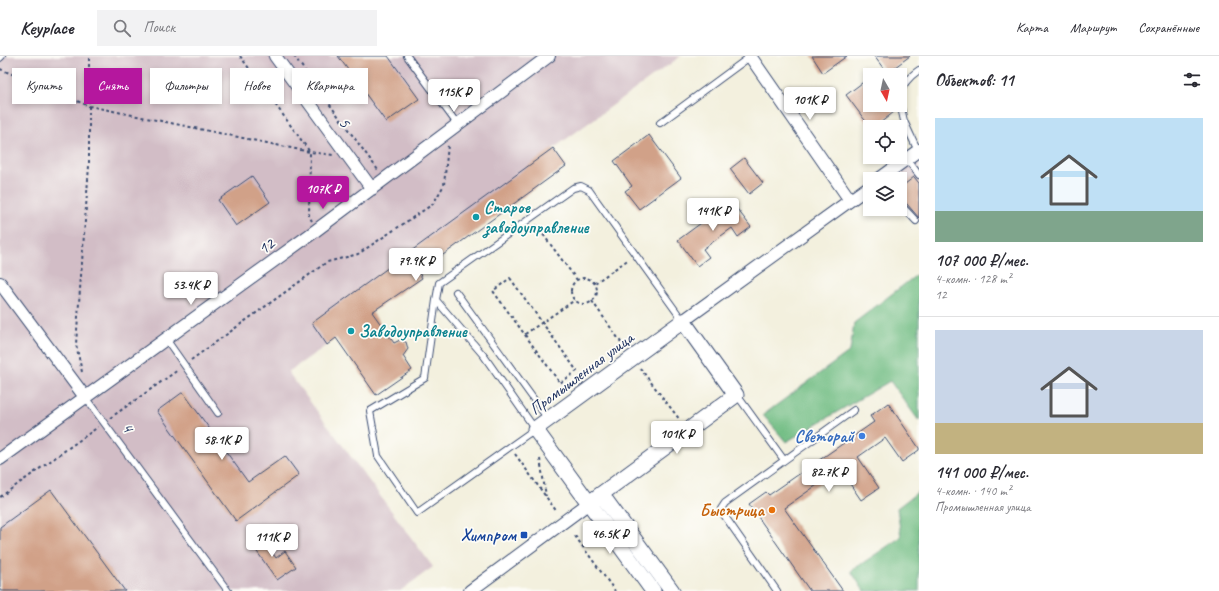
<!DOCTYPE html>
<html lang="ru">
<head>
<meta charset="utf-8">
<style>
	body { margin:0; font-family:Caveat,sans-serif; background:#f2f2f3; color:#2b2b33; height:100vh; display:flex; flex-direction:column; font-size:15px; white-space:nowrap }
	* { box-sizing:border-box; margin:0 }
	p { font-size:13px; color:#7c7c81 }
	.icon { flex:none; width:22px; height:22px; fill:none; stroke:currentColor; stroke-width:2; stroke-linecap:round; stroke-linejoin:round }
	.map { position:relative; flex:1; overflow:hidden }
	.details { display:flex; flex-direction:column; background:#fff; width:300px }
	.details>* { flex:none }
	.hud { position:absolute; left:12px; top:12px; width:380px; height:36px; display:flex; gap:8px }
	.needle { width:26px; rotate:171deg }
	.controls { position:absolute; left:863px; top:12px; display:grid; gap:8px }
	.controls a { display:grid; place-items:center; width:44px; height:44px; border-radius:0px; background:#fff; box-shadow:0 2px 6px #0003; font-size:20px }
	.price { position:absolute; translate:-50% -34px; padding:0 9px; border-radius:4px; background:#fff; color:#222; font-size:13px; line-height:26px; filter:drop-shadow(0 1px 2px #0008) }
	.price::after { content:''; position:absolute; left:50%; top:24px; width:12px; height:9px; margin-left:-6px; background:inherit; clip-path:polygon(0 0,100% 0,50% 100%) }
	.price.current { background:#b5179e; color:#fff }
	ul { padding:0; list-style:none }
	li { display:grid; align-content:center; gap:8px; height:212px; padding:0 16px }
	li+li { border-top:1px solid #e1e1e2 }
	li span { display:grid; place-items:center; height:124px; border-radius:0px; color:#555 }
	li>.icon { margin-inline-start:auto }
	span .icon { width:72px; height:72px; fill:#fffc; stroke-width:1 }
	li b { font-size:17px }
	h2 { display:flex; justify-content:space-between; align-items:center; height:48px; padding:0 16px; font-size:17px }
	.pill { padding:0 14px; border-radius:0px; background:#fff; box-shadow:0 2px 6px #0003; font-size:14px; line-height:36px }
	.pill.current { background:#b5179e; color:#fff }
	header { display:flex; align-items:center; gap:24px; box-sizing:border-box; height:56px; padding:0 20px; background:#fff; border-bottom:1px solid #e1e1e2 }
	header strong { font-size:19px }
	nav { display:flex; gap:22px; margin-inline-start:auto; font-size:14px }
	.search { width:280px; height:36px; background:#f2f2f3; display:flex; align-items:center; gap:10px; box-sizing:border-box; padding:0 14px; border-radius:0px; color:#7c7c81; font-size:15px }
	main { display:flex; flex:1; min-height:0 }
	.map>svg:first-child { display:block }
	.industrial { fill:#d2bdc6 }
	.forest { fill:#72bd84; stroke:#467671 }
	.building { fill:#d1a188 }
	.lines { fill:none; stroke-linecap:round; stroke-linejoin:round }
	.service-casing { stroke:#3b4c71; stroke-width:8 }
	.minor-casing { stroke:#3b4c71; stroke-width:14 }
	.tertiary-casing { stroke:#3b4c71; stroke-width:17 }
	.path { stroke:#3b4c71; stroke-width:2; stroke-dasharray:3 3; stroke-linecap:butt }
	.service { stroke:#fff; stroke-width:6 }
	.minor { stroke:#fff; stroke-width:12 }
	.tertiary { stroke:#fff; stroke-width:15 }
	.culture-dot { fill:#0f9aa8; stroke:#fdfcf7; stroke-width:1.5 }
	.shop-dot { fill:#3f7fe0; stroke:#fdfcf7; stroke-width:1.5 }
	.food-dot { fill:#e8710a; stroke:#fdfcf7; stroke-width:1.5 }
	.transit-dot { fill:#1a4fb4; stroke:#fdfcf7; stroke-width:1.5 }
	.labels { text-anchor:middle; stroke-width:3.5; stroke-linejoin:round; paint-order:stroke }
	.street-label { font-size:17px; fill:#1b2f5e; stroke:#fdfcf7 }
	.culture-label { font-size:17px; font-weight:bold; fill:#0d838f; stroke:#fdfcf7; text-anchor:start }
	.shop-label { font-size:17px; font-weight:bold; fill:#366cbe; stroke:#fdfcf7; text-anchor:end }
	.food-label { font-size:17px; font-weight:bold; fill:#c56008; stroke:#fdfcf7; text-anchor:end }
	.transit-label { font-size:17px; font-weight:bold; fill:#164399; stroke:#fdfcf7; text-anchor:end }
</style>
</head>
<body>
<header>
<strong>Keyplace</strong>
<div class="search"><svg class="icon" aria-label="search" viewBox="0 0 24 24"><circle cx="10" cy="10" r="6"/><path d="M15 15l6 6"/></svg>Поиск</div>
<nav><a>Карта</a><a>Маршрут</a><a>Сохранённые</a></nav>
</header>
<main>
<div class="map">
<svg width="919" height="535" viewBox="0 0 919 535">
	<rect width="100%" height="100%" fill="#fdfcf7"/>
	<filter id="ink" filterUnits="userSpaceOnUse"><feTurbulence type="fractalNoise" baseFrequency=".025" numOctaves="2"/><feDisplacementMap in="SourceGraphic" scale="8" xChannelSelector="R" yChannelSelector="G"/><feConvolveMatrix kernelMatrix="1 2 1 2 8 2 1 2 1" color-interpolation-filters="sRGB"/></filter>
	<filter id="wash" filterUnits="userSpaceOnUse"><feTurbulence type="fractalNoise" baseFrequency=".012" numOctaves="4" result="noise"/><feDisplacementMap in="SourceGraphic" scale="16" xChannelSelector="R" yChannelSelector="G"/><feGaussianBlur stdDeviation="0.9" result="paint"/><feColorMatrix in="noise" values="0 0 0 0 0 0 0 0 0 0 0 0 0 0 0 0 0 1.4 0 .05"/><feComposite in="paint" operator="in"/></filter>
	<g filter="url(#wash)">
		<rect width="100%" height="100%" fill="#f3f0de"/>
		<path class="industrial" d="M0 0H681L312 267 327 289 288 316 433 511 400 535H0Z
			M919 101V165L900 140V123H889Z"/>
		<path class="forest" d="M919 217V365L890 325 786 386 763 359 850 295 854 267Z
			M919 435V535H864L851 515 901 481 897 452Z"/>
		<g id="blocks">
			<path class="building" d="M338 0H388L419 43 386 66Z
				M812 0H847L823 17Z
				M874 0H910L887 17Z
				M870 21V49H889L894 56 875 71H870L846 39Z
				M649 79 681 122 639 153 625 135 632 130 614 105Z
				M553 92 566 110 425 212 419 217 422 222 372 256 394 287 400 284 406 286 408 293 403 300 412 314 376 339 336 282 327 289 312 267Z
				M744 102 763 127 749 138 730 113Z
				M252 120 270 146 236 170 218 144Z
				M914 121 919 127V162L900 140V132Z
				M731 145 751 171 738 181 732 172 703 193 709 201 697 210 678 184Z
				M183 336 248 426 285 400 299 419 236 465 157 355Z
				M888 347 919 392V394L902 406 885 382 858 401 879 432 861 444 840 413 784 452 843 535H810L749 448 766 436 769 439 874 366 870 360Z
				M51 434 125 535H0V471Z
				M258 476 276 502 285 495 296 511 277 524 248 483Z"/>
		</g>
	</g>
	<g filter="url(#ink)">
		<use href="#blocks" fill-opacity="0" stroke="#3b4c71" stroke-width="1"/>
		<g class="lines">
			<g class="service-casing">
				<path id="service" d="M407 0 458 69
					M0 2 2 0
					M900 39C902 28 909 21 919 14
					M900 47 904 65 918 95
					M660 67 751 0
					M907 103 919 119
					M900 148 916 165
					M456 236 548 363
					M436 244 425 322 370 355 378 400 417 457 535 373 484 300 436 244 439 227 573 132 581 130 589 134 683 265
					M166 283 218 357
					M737 339 784 404
					M85 341 228 535
					M777 535 724 459 721 453 725 447 854 354"/>
			</g>
			<g class="minor-casing">
				<path id="minor" d="M275 0 372 133
					M750 0 850 144
					M879 123 919 94
					M0 227 85 341
					M683 265 870 130
					M0 403 311 178 549 0
					M470 535 589 447"/>
			</g>
			<g class="tertiary-casing">
				<path id="tertiary" d="M601 438 672 535
					M589 447 736 339 683 265 535 373 653 535"/>
			</g>
			<path class="path" d="M240 0 310 96 309 160 312 165
				M294 0 378 114
				M0 13 89 50 310 96 333 99
				M536 169 577 224
				M510 222 577 315 560 327 493 235Z
				M571 235a13 13 0 1 1 26 0a13 13 0 1 1-26 0Z
				M595 227 629 203
				M592 245 625 292
				M525 278 575 244
				M191 304 327 206 358 198 433 148 444 129 448 89
				M640 312 680 364
				M82 316 76 288 89 110V0
				M110 362 178 314
				M515 398 557 456
				M540 403 546 440
				M0 441 98 371
				M575 480 615 535"/>
			<use href="#service" class="service"/>
			<use href="#minor" class="minor"/>
			<use href="#tertiary" class="tertiary"/>
		</g>
	</g>
	<g class="culture-dot">
		<circle cx="476" cy="161" r="4"/>
		<circle cx="351" cy="275" r="4"/>
	</g>
	<circle class="shop-dot" cx="862" cy="380" r="4"/>
	<circle class="food-dot" cx="772" cy="454" r="4"/>
	<rect class="transit-dot" x="520" y="475" width="8" height="8" rx="2"/>
	<g class="labels">
		<g class="street-label">
			<text transform="translate(345 66) rotate(54)" y="6">5</text>
			<text transform="translate(266 190) rotate(-36)" y="6">12</text>
			<text transform="translate(581 317) rotate(-37)" y="6">Промышленная улица</text>
			<text transform="translate(128 371) rotate(53)" y="6">4</text>
		</g>
		<g class="culture-label">
			<text x="484" y="157">Старое<tspan x="484" dy="20">заводоуправление</tspan></text>
			<text x="359" y="281">Заводоуправление</text>
		</g>
		<g class="shop-label">
			<text x="854" y="386">Светорай</text>
		</g>
		<g class="food-label">
			<text x="764" y="460">Быстрица</text>
		</g>
		<g class="transit-label">
			<text x="516" y="485">Химпром</text>
		</g>
	</g>
</svg>
<div class="controls">
<a><svg class="needle" viewBox="-14 -14 28 28"><path d="M0-13l5 13h-10z" fill="#e53935"/><path d="M0 13l5-13h-10z" fill="#7c7c81"/></svg></a>
<a><svg class="icon" aria-label="locate" viewBox="0 0 24 24"><circle cx="12" cy="12" r="6"/><path d="M12 2v4M12 18v4M2 12h4M18 12h4"/></svg></a>
<a><svg class="icon" aria-label="layers" viewBox="0 0 24 24"><path d="M12 4l9 5-9 5-9-5zM3 14l9 5 9-5"/></svg></a>
</div>
<b class="price" style="left:454px;top:57px">115K ₽</b>
<b class="price" style="left:810px;top:65px">101K ₽</b>
<b class="price current" style="left:323px;top:154px">107K ₽</b>
<b class="price" style="left:713px;top:176px">141K ₽</b>
<b class="price" style="left:416px;top:226px">79.9K ₽</b>
<b class="price" style="left:191px;top:250px">53.4K ₽</b>
<b class="price" style="left:677px;top:399px">101K ₽</b>
<b class="price" style="left:222px;top:405px">58.1K ₽</b>
<b class="price" style="left:829px;top:437px">82.7K ₽</b>
<b class="price" style="left:610px;top:499px">46.5K ₽</b>
<b class="price" style="left:272px;top:502px">111K ₽</b>
<div class="hud">
<a class="pill">Купить</a>
<a class="pill current">Снять</a>
<a class="pill">Фильтры</a>
<a class="pill">Новое</a>
<a class="pill">Квартира</a>
</div>
</div>
<section class="details">
<h2>Объектов: 11<svg class="icon" aria-label="filters" viewBox="0 0 24 24"><path d="M4 7h16M4 17h16"/><circle cx="9" cy="7" r="2"/><circle cx="15" cy="17" r="2"/></svg></h2>
<ul>
<li><span style="background:linear-gradient(#bfe0f5 75%,#7fa58c 0)"><svg class="icon" aria-label="home" viewBox="0 0 24 24"><path d="M3 11l9-7 9 7M6 9v11h12V9"/></svg></span><div><b>107 000 ₽/мес.</b><p>4-комн. · 128 m²</p><p>12</p></div></li>
<li><span style="background:linear-gradient(#c9d6e8 75%,#c2b280 0)"><svg class="icon" aria-label="home" viewBox="0 0 24 24"><path d="M3 11l9-7 9 7M6 9v11h12V9"/></svg></span><div><b>141 000 ₽/мес.</b><p>4-комн. · 140 m²</p><p>Промышленная улица</p></div></li>
</ul>
</section>
</main>
</body>
</html>
